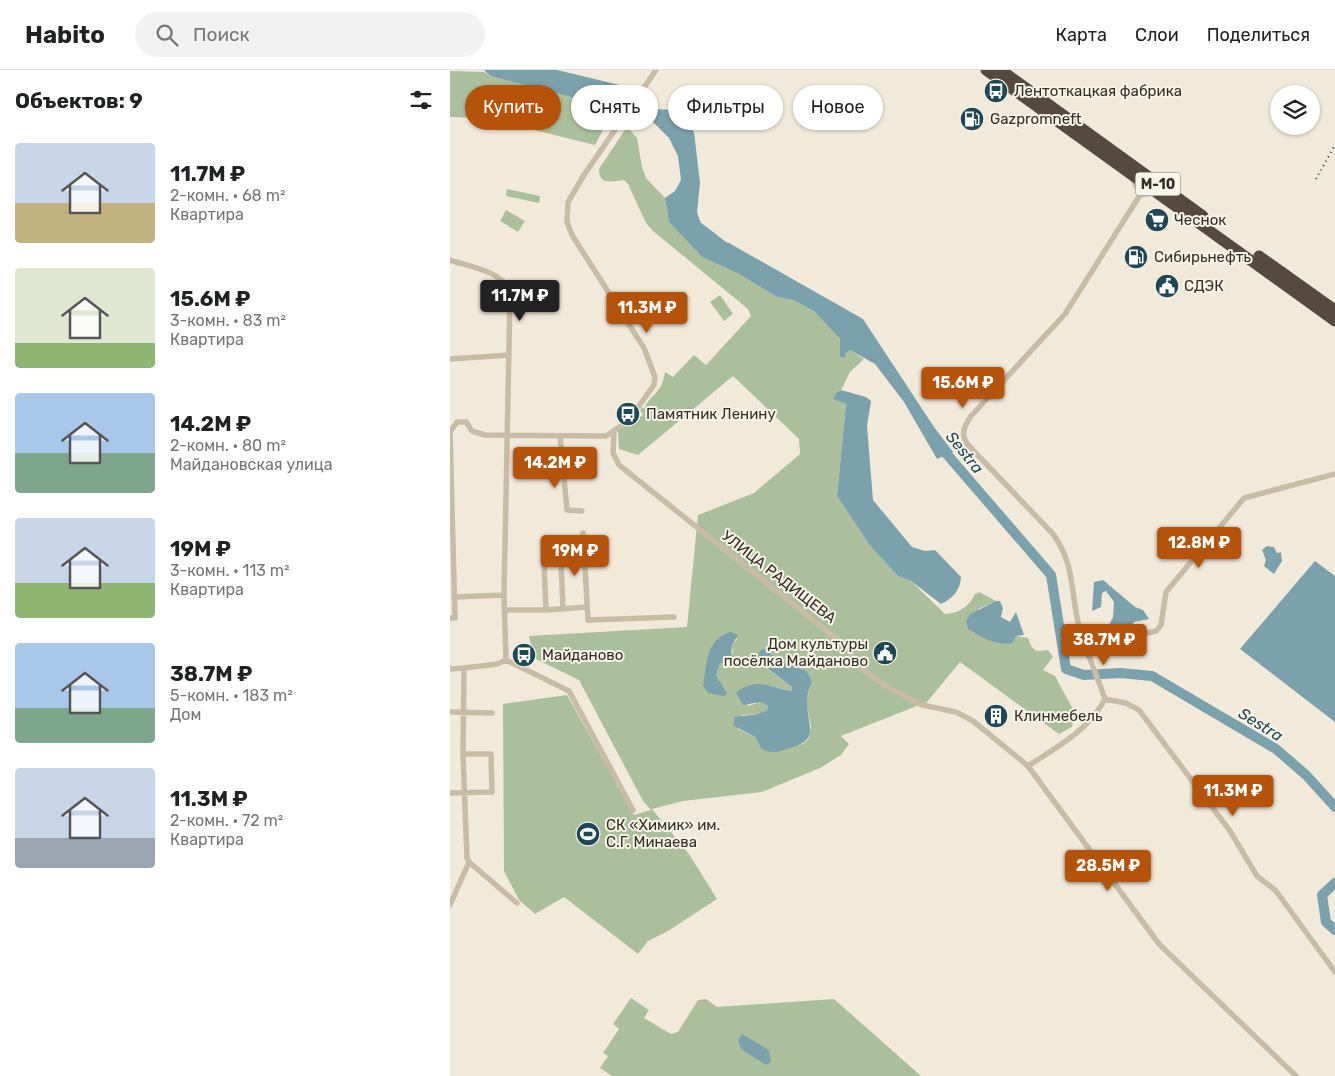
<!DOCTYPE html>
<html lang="ru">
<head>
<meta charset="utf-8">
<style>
	body { margin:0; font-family:Rubik,sans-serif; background:#f2f2f2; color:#202124; height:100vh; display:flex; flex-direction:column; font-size:19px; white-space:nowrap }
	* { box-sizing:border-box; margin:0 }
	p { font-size:16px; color:#757577 }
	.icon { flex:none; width:28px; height:28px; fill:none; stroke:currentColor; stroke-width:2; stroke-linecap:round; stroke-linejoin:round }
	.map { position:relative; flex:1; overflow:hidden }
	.side { display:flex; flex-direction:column; background:#fff; width:450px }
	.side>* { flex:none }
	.banner { position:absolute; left:15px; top:15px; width:475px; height:45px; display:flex; gap:10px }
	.fabs { position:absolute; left:820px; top:15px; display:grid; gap:10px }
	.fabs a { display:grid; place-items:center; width:50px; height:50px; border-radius:50%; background:#fff; box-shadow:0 1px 4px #0004; font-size:25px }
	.price { position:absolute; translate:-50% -42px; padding:0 11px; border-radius:5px; background:#b45309; color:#fff; font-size:16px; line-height:32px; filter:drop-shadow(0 1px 2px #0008) }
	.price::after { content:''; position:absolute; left:50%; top:30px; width:15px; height:11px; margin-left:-8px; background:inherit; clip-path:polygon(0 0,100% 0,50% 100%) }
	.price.current { background:#222; color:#fff }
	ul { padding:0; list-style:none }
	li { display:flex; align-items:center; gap:15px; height:125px; padding:0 15px }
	li span { display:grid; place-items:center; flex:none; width:140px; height:100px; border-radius:5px; color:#555 }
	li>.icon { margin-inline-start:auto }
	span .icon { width:60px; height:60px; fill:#fffc; stroke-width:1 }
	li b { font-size:21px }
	h2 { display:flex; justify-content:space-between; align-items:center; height:60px; padding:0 15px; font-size:21px }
	.pill { padding:0 18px; border-radius:22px; background:#fff; box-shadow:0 1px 4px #0004; font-size:18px; line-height:45px }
	.pill.current { background:#b45309; color:#fff }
	header { display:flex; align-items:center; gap:30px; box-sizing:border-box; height:70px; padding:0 25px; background:#fff; border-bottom:1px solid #e0e0e0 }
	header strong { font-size:24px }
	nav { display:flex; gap:28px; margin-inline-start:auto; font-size:18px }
	.search { width:350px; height:45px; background:#f2f2f2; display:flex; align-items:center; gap:12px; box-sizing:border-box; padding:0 18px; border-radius:28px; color:#757577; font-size:19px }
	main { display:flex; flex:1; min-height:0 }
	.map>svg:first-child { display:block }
	.green { fill:#acbf9c; fill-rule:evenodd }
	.water { fill:#7ba1ac }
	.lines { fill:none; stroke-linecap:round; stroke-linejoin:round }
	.river { stroke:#7ba1ac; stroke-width:10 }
	.street { stroke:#c8bca7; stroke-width:5.5 }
	.highway { stroke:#564a3f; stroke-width:11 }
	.rail { stroke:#352e28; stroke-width:2; stroke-dasharray:1 4; stroke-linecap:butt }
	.labels { text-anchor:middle; stroke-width:4; stroke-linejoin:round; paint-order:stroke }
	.shield { fill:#f8f4e7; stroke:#706961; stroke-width:1 }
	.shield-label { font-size:14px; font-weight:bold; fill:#352e28 }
	.poi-label { font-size:15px; fill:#352e28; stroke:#f8f4e7; text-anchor:start }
	.street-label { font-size:15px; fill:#352e28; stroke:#f8f4e7 }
	.water-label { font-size:16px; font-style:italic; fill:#1f4755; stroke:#f8f4e7 }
</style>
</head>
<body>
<header>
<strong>Habito</strong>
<div class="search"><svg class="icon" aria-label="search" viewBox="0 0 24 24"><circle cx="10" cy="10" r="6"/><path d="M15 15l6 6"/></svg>Поиск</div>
<nav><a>Карта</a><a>Слои</a><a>Поделиться</a></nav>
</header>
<main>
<section class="side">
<h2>Объектов: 9<svg class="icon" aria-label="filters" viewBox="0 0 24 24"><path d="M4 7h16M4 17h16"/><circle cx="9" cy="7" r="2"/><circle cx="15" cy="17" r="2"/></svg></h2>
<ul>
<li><span style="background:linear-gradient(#c9d6e8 60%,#c2b280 0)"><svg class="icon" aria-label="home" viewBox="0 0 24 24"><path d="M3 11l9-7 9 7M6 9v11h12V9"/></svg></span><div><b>11.7M ₽</b><p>2-комн. · 68 m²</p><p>Квартира</p></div></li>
<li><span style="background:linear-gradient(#dfe7d0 75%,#8fb573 0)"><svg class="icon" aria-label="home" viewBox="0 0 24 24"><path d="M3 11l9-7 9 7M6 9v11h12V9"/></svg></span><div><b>15.6M ₽</b><p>3-комн. · 83 m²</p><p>Квартира</p></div></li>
<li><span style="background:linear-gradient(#a9c7e8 60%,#7fa58c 0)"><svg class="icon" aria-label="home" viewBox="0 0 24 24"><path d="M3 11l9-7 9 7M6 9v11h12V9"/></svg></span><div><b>14.2M ₽</b><p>2-комн. · 80 m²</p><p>Майдановская улица</p></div></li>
<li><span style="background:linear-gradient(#c9d6e8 65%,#8fb573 0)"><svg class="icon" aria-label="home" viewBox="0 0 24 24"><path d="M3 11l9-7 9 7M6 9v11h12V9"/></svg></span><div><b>19M ₽</b><p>3-комн. · 113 m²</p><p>Квартира</p></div></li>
<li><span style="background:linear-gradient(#a9c7e8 65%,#7fa58c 0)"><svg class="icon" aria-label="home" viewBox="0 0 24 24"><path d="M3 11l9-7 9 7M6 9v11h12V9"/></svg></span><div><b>38.7M ₽</b><p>5-комн. · 183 m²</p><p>Дом</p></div></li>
<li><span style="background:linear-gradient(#c9d6e8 70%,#9aa5b1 0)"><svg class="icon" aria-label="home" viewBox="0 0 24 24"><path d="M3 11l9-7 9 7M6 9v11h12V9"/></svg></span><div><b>11.3M ₽</b><p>2-комн. · 72 m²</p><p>Квартира</p></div></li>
</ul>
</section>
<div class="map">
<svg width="885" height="1006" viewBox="0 0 885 1006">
	<rect width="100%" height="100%" fill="#f1eadb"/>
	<path class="green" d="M0 1 34 2 40 6 137 31 136 25 143 24 149 27 148 36 157 39 160 47 145 75 36 48 0 47Z
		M177 57 187 68 192 97 196 108 215 128 219 152 252 187 289 204 327 227 343 230 364 241 390 269 395 283 400 280 414 289 400 302 391 320 386 323 384 329 396 334 387 426 421 477 448 506 461 511 495 544C509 543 520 536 525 524L529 522 546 531 528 539 566 566 578 568C583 581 584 582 598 580L603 587 593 600 605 606 625 643 622 657 609 664 510 592 477 632 391 666 399 674 391 685 370 698 312 722 233 731 202 739 239 784 267 829 218 861 198 871 188 884 114 827 85 844 69 830 54 801 53 634 117 625 184 745 201 740 193 731 129 610 84 588 79 566 237 557 248 445 304 423 350 384 349 369 283 306 188 385 169 379 168 361 186 345 190 347 193 344 190 341 192 337 194 339C201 322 211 326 215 302L223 307 244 285 256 295 301 246 298 239 203 161 196 153 178 114 174 110C162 111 149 116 149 99ZM273 564 287 569 282 575 283 583 270 593 266 606ZM315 579 331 592 357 601 362 611 356 632 361 656 359 668 353 674 311 678 305 667 288 659 292 645 309 644 317 640 318 636 311 632 297 636 311 614 342 621V617L316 598Z
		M57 119 90 126 89 133 56 126Z
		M56 140 75 151 68 162 50 151Z
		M270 225 283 244 274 251 260 232Z
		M181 928 199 940 194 948 221 964 228 962 248 930 256 929 267 937 384 929 471 1006H162L150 998 158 986 153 983 169 959 163 954Z"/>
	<path class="water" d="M34 0H107L178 17 204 31 206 39 223 40 244 62 250 113 247 142 255 166 279 173 413 249 484 357 503 382 487 389 454 332 425 294 400 280 396 283 395 288 390 287V269L364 241 343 230 327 227 289 204 252 187 219 152 215 128 225 121 231 110 228 86 219 68 202 51 189 43 170 35 148 36 150 29 143 24 136 25 137 31 40 6Z
		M391 320 416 327 421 331 417 356 423 430 462 477 475 481 485 480 511 507C510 521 503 528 491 534L461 511 448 506 421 477 387 426 396 334 383 329 386 323Z
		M817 476 824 477 827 483 831 482 832 491 824 504 814 496 816 490 812 480Z
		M865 491 885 506V652L790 579Z
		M653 510 685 537 693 540 699 549 684 552 681 558 657 559 663 547 664 532 656 521 652 523 651 537 642 541 644 512Z
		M546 531H550L553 538 551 547 560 552 566 542 574 565 566 566 562 573C545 576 532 567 518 559L516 551 520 544Z
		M280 562 288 565 282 575 281 591 270 593 266 606 277 623 275 626 258 623 253 616C257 594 256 569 280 562Z
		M315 579 331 592 357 601 362 611C360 618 356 627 357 634 359 661 369 670 337 679 328 682 320 684 311 678L305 667 284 656V647L308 644 317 640 318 636 311 632 293 635 286 623C308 606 319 618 342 621V617L309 592 307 588 311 580Z
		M292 964 319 980 321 992 316 995 291 979 288 970Z"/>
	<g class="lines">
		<path class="river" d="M243 153 273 176
			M488 374 601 505 616 599 634 605 670 603 702 606 826 679 856 705 885 737
			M885 813 872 825 876 852 885 860"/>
		<path class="street" d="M683 109 690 125
			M703 123 690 125 615 244 521 346C514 357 510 364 518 375L603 464C626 495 620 525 630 560 637 583 647 606 655 629 638 661 607 677 578 696L709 874 846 1006
			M0 190C20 197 57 201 60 226L54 525 56 590
			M0 289 59 285
			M164 362 163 383 169 395 398 578 407 595 434 615 472 635 506 642 523 651 578 696
			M110 366 117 440 132 441
			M133 463 138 550 224 547
			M4 527 54 525
			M113 539 110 469 93 470 96 540 137 537
			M54 540H96
			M0 548H5L0 362 7 352H16L22 361 35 365 156 366 171 356 189 336 204 315 205 307 194 278 122 165 117 152 118 132 134 105 206 0
			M632 566 648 574 706 561 711 555 716 522 794 428 885 404
			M56 590 47 594 14 598 13 684 17 788 19 792 67 833
			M56 590 119 621 183 740
			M0 599 14 598
			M655 629 676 633 689 640 780 761 807 806 826 821 885 902
			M0 642 42 643
			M0 723 42 722 41 684H13
			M0 835 19 792"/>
		<path class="highway" d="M536 0 885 251
			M551 0 753 146
			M809 186 885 240"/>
		<path class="rail" d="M866 109 885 75"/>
	</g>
	<defs>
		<g id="bus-disc" transform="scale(1.25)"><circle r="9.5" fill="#1f4755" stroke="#f8f4e7"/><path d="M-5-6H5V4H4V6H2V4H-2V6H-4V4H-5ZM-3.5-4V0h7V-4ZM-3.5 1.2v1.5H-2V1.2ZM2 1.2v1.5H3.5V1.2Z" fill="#fff"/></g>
		<g id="fuel-disc" transform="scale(1.25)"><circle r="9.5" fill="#1f4755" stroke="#f8f4e7"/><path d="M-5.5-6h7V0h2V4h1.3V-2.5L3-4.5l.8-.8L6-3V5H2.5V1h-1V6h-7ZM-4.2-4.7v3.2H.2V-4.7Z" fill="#fff"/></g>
		<g id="supermarket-disc" transform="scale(1.25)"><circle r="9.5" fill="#1f4755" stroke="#f8f4e7"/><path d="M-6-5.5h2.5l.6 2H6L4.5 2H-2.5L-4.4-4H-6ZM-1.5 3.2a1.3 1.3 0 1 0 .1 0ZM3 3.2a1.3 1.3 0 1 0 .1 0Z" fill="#fff"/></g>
		<g id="civic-disc" transform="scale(1.25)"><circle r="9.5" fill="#1f4755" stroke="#f8f4e7"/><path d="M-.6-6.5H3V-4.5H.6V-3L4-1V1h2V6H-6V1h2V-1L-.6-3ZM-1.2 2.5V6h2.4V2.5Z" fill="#fff"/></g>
		<g id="building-disc" transform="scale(1.25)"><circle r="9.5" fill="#1f4755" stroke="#f8f4e7"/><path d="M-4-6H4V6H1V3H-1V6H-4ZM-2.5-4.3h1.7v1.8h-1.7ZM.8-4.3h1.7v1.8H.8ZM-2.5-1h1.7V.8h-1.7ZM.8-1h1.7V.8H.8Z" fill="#fff"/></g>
		<g id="stadium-disc" transform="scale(1.25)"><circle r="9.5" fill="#1f4755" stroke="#f8f4e7"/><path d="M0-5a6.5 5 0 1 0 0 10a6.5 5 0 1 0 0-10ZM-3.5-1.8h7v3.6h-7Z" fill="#fff"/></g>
	</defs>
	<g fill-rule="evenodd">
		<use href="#bus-disc" x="546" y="21"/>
		<use href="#fuel-disc" x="522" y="49"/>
		<use href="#supermarket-disc" x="707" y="150"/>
		<use href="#fuel-disc" x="686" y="187"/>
		<use href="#civic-disc" x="717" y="216"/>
		<use href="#bus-disc" x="178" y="344"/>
		<use href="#civic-disc" x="435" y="583"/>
		<use href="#bus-disc" x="74" y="585"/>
		<use href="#building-disc" x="546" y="646"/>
		<use href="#stadium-disc" x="138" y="764"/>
	</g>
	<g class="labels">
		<rect class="shield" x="685.5" y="102.5" width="45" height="23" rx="4"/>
		<g class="shield-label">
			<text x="708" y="119">М-10</text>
		</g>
		<g class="poi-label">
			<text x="564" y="26">Лентоткацкая фабрика</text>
			<text x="540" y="54">Gazpromneft</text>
			<text x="724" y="155">Чеснок</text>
			<text x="704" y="192">Сибирьнефть</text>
			<text x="734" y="221">СДЭК</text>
			<text x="196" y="349">Памятник Ленину</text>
			<text x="418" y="579" text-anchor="end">Дом культуры<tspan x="418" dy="17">посёлка Майданово</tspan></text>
			<text x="92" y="590">Майданово</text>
			<text x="564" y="651">Клинмебель</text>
			<text x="156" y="760">СК «Химик» им.<tspan x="156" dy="17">С.Г. Минаева</tspan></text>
		</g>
		<g class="street-label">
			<text transform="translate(329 507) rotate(38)" y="5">УЛИЦА РАДИЩЕВА</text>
		</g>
		<g class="water-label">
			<text transform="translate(515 382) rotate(51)" y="6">Sestra</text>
			<text transform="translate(811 654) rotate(32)" y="6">Sestra</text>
		</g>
	</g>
</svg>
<div class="fabs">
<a><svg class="icon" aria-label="layers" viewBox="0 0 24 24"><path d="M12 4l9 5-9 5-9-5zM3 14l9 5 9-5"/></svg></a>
</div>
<b class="price current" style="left:70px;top:252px">11.7M ₽</b>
<b class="price" style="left:197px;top:264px">11.3M ₽</b>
<b class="price" style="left:513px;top:339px">15.6M ₽</b>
<b class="price" style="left:105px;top:419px">14.2M ₽</b>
<b class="price" style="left:749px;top:499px">12.8M ₽</b>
<b class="price" style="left:125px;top:507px">19M ₽</b>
<b class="price" style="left:654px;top:596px">38.7M ₽</b>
<b class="price" style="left:783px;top:747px">11.3M ₽</b>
<b class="price" style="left:658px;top:822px">28.5M ₽</b>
<div class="banner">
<a class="pill current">Купить</a>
<a class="pill">Снять</a>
<a class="pill">Фильтры</a>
<a class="pill">Новое</a>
</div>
</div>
</main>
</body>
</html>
